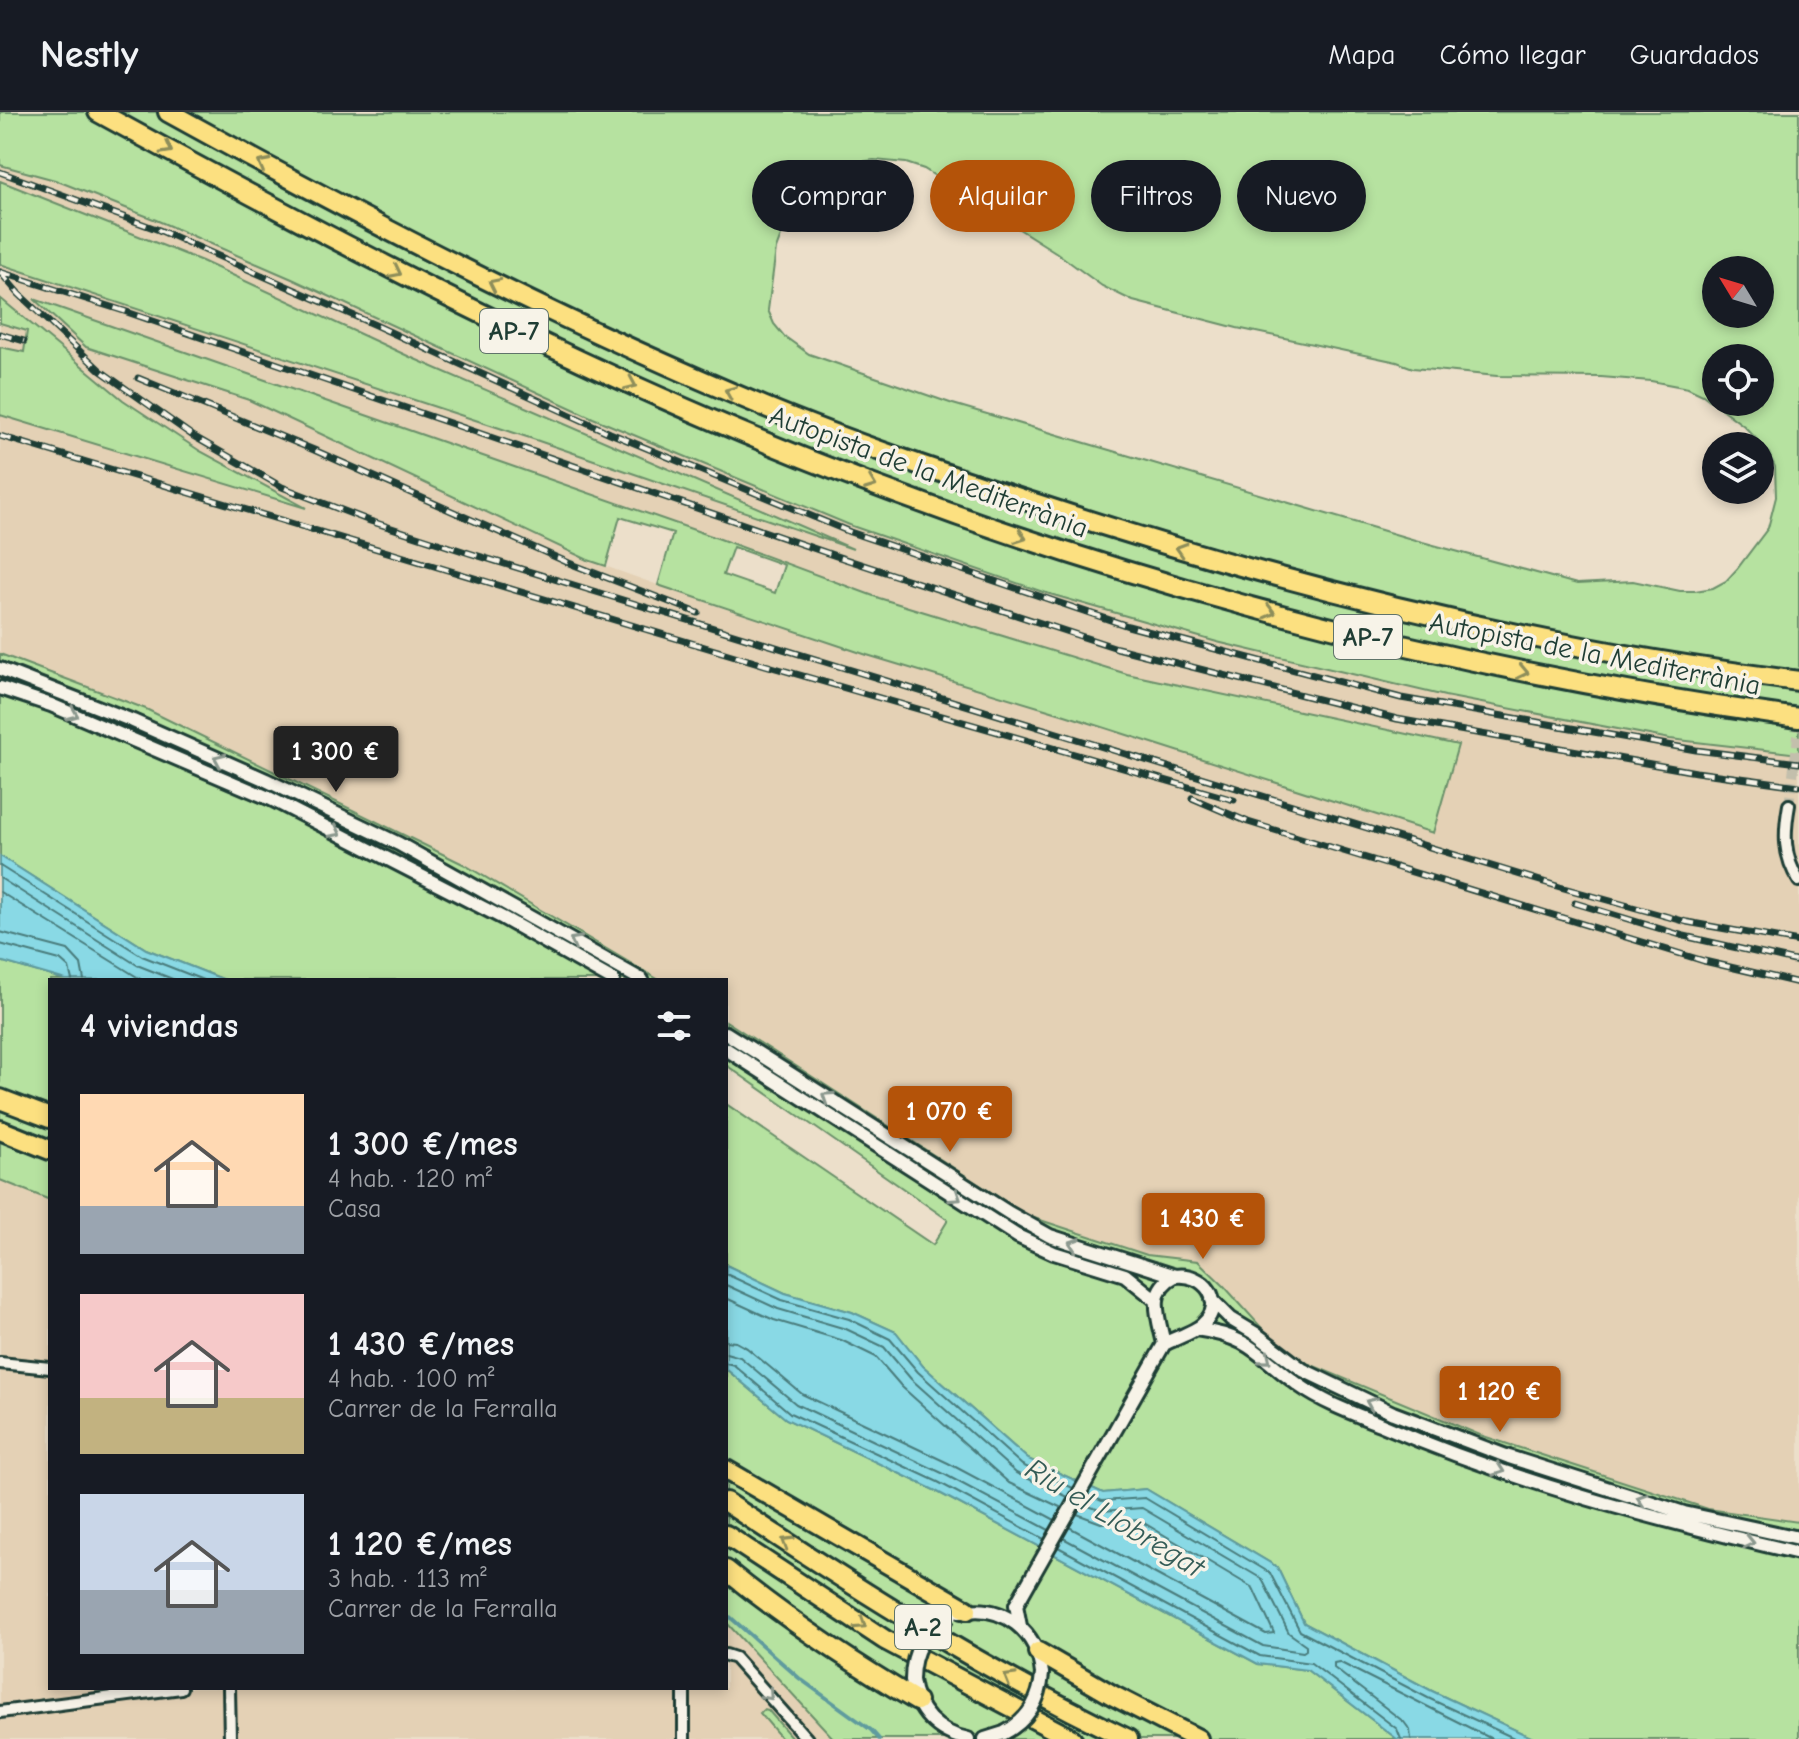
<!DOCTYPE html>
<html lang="es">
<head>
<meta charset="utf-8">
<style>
	body { margin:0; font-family:"Comic Neue",sans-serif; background:#242831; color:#f1f3f6; height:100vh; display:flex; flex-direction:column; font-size:30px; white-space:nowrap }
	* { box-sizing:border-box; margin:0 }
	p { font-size:26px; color:#9ea1a6 }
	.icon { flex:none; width:44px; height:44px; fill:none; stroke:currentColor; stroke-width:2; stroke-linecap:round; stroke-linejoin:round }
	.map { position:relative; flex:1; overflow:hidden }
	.sheet { position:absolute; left:48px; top:866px; width:680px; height:712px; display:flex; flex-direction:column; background:#171b24; border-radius:0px; box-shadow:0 4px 12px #0003 }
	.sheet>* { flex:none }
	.top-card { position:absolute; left:752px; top:48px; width:760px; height:72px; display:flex; gap:16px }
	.needle { width:52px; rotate:308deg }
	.tools { position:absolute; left:1702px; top:144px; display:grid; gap:16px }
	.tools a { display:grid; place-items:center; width:72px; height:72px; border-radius:50%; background:#171b24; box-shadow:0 4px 12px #0003; font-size:40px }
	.price { position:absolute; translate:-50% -68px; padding:0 18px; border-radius:8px; background:#b45309; color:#fff; font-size:26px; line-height:52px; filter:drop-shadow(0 2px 4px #0008) }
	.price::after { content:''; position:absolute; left:50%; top:48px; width:24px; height:18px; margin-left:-12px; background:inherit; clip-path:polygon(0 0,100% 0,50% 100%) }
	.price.on { background:#222; color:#fff }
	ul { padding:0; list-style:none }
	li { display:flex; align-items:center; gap:24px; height:200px; padding:0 32px }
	li span { display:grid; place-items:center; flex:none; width:224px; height:160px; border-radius:0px; color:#555 }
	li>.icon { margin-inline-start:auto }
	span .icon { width:96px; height:96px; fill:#fffc; stroke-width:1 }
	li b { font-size:34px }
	h2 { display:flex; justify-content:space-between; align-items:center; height:96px; padding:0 32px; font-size:34px }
	.pill { padding:0 28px; border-radius:36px; background:#171b24; box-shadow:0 4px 12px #0003; font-size:28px; line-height:72px }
	.pill.on { background:#b45309; color:#fff }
	header { display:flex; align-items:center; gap:48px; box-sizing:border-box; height:112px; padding:0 40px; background:#171b24; border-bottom:2px solid #363941 }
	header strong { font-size:38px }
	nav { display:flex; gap:44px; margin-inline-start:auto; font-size:28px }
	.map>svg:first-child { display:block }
	.built { fill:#e4d1b5; fill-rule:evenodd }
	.green { fill:#b6e2a0; stroke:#6a906a; stroke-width:2; fill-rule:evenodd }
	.water { fill:#89d9e5; stroke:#5f9b9e; stroke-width:2 }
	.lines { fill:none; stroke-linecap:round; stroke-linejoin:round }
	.shore { stroke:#497b7b; stroke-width:2 }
	.stream { stroke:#5f9b9e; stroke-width:4 }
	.minor-tunnel { stroke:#c3bfac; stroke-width:10; stroke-dasharray:10 5; stroke-linecap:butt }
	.minor-casing { stroke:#1f3d34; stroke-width:16 }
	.tertiary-casing { stroke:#1f3d34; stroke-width:18 }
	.motorway-casing { stroke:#1f3d34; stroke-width:24 }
	.minor { stroke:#f7f3e8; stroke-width:10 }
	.tertiary { stroke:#f7f3e8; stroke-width:12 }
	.motorway { stroke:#fce080; stroke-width:18 }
	.rail-casing { stroke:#1f3d34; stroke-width:7 }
	.rail { stroke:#f7f3e8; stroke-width:4; stroke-dasharray:12; stroke-linecap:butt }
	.tertiary-bridge-casing { stroke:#1f3d34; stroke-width:18; stroke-linecap:butt }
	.tertiary-bridge { stroke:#f7f3e8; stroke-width:12 }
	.oneway { stroke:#8e8e5a }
	.oneway2 { stroke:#8b988e }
	.labels { text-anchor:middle; stroke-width:7; stroke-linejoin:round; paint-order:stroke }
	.shield { fill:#f7f3e8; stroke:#60746a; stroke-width:2 }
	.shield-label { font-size:26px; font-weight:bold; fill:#1f3d34 }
	.street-label { font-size:28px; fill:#1f3d34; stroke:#f7f3e8 }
	.water-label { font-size:30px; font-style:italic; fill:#345c57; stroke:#f7f3e8 }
</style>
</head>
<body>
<header>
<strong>Nestly</strong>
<nav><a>Mapa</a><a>Cómo llegar</a><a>Guardados</a></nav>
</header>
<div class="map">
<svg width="1799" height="1627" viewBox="0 0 1799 1627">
	<rect width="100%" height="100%" fill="#ecdfca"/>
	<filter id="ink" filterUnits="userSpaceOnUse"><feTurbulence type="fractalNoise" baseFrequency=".0125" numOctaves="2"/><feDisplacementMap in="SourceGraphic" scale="16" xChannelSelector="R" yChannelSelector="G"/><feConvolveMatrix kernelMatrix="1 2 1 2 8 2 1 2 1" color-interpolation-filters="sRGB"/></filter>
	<g filter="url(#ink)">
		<path class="built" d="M0 53 55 68 156 108 292 167 1043 480 1217 530 1445 584 1670 627 1799 642V1410L1708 1397 1480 1323 1285 1242 1224 1174 1198 1149 1147 1143 1028 1104 726 909V868H659L463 752 146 597 0 542V303L88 328 200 339 123 288 0 186V152L530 326 838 431 410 245 202 149 0 69ZM36 188 720 427 879 486 1127 562 1458 633 1433 721 1065 603 867 543 714 493 588 448 249 288 86 235Z
			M0 211 27 218 25 240 0 235Z
			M0 1068 50 1088V1576H726V1510L834 1627H0Z"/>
		<path class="green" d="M0 0H1799V642L1670 627 1445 584 1217 530 1043 480 852 414 593 306 292 167 156 108 55 68 0 53ZM874 48 906 51 924 57 1057 141 1102 174 1133 189 1237 216 1397 250 1413 256 1497 264 1601 265 1651 269 1688 276 1703 283 1744 314 1768 339 1775 355 1776 385 1768 416 1737 457 1726 469 1713 476 1695 479H1680L1633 469 1577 472 1415 428 953 292 809 242 784 224 774 212 768 198 776 137 782 121 815 83 857 50ZM1716 158H1760V202H1716ZM1716 246H1760V290H1716Z
			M0 69 202 149 410 245 853 437 530 326 0 152Z
			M0 186 123 288 200 339 306 396 0 303V235L24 240 27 219 0 211Z
			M34 187 720 427 879 486 1127 562 1458 633 1433 721 1065 603 867 543 658 473 673 421 620 405 606 454 588 448 249 288 86 235ZM733 435 784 453 775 481 723 463Z
			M0 542 146 597 463 752 659 868H225L146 837 0 744Z
			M0 849 66 868H50V1088L0 1068Z
			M726 909 1028 1104 1147 1143 1198 1149 1224 1174 1285 1242 1480 1323 1708 1397 1799 1410V1627H1535L1432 1579 1304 1511 1277 1455 1146 1377 1103 1381 1028 1347 923 1254 896 1220 852 1200 785 1181 726 1153V992L933 1133 948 1108 726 953Z
			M726 1257 786 1307 934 1378 1258 1552 1307 1558 1397 1627H834L726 1510Z
			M764 1597 768 1598 793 1627H782L760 1601Z"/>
		<path class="water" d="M0 744 146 837 225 868H66L0 849Z
			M726 1153 785 1181 852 1200 896 1220 923 1254 1028 1347 1103 1381 1146 1377 1277 1455 1304 1511 1432 1579 1535 1627H1397L1307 1558 1258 1552 934 1378 786 1307 726 1257Z"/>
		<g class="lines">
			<path class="shore" d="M0 754 142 844 203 868
				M0 766 137 853 175 868
				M0 780 142 868
				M0 820 68 838 81 852 84 868
				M0 832 60 848 69 856 72 868
				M726 1162 782 1188 849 1207 890 1227 918 1260 1022 1353 1073 1376
				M726 1173 778 1197 846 1217 884 1235 911 1267 1016 1361 1068 1385
				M726 1186 774 1208 841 1228 876 1245 902 1275 1009 1371 1062 1396
				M726 1229 736 1230 747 1236 802 1282 948 1351 1055 1408
				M726 1241 740 1245 796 1292 942 1361 1049 1418
				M726 1251 734 1253 790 1301 938 1370 1044 1427
				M1088 1383 1102 1389 1145 1386 1270 1461 1300 1519 1428 1586 1516 1627
				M1069 1415 1266 1522 1274 1521 1253 1476 1139 1408 1101 1411 1077 1402
				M1063 1426 1263 1534 1303 1540 1306 1538V1533L1289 1521 1262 1467 1142 1396 1102 1399 1083 1392
				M1058 1435 1260 1544 1311 1551 1397 1617 1401 1627
				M1411 1627 1410 1618 1404 1610 1334 1556V1551L1339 1550 1492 1627"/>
			<path class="stream" d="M730 1505 799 1566 871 1618 879 1627"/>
			<path class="minor-tunnel" d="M1789 693 1799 617"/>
			<g class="minor-casing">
				<path id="minor" d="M1789 693C1784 721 1783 744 1799 769
					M0 1251 50 1256
					M726 1543 735 1546 807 1627
					M229 1576 230 1627
					M684 1576V1627
					M0 1600 181 1576"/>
			</g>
			<g class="tertiary-casing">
				<path id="tertiary" d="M0 557 133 609 266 668 399 732 642 868
					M0 576 51 593 271 687 503 806 613 868
					M726 921 1009 1101 1050 1124 1175 1164C1204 1160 1227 1190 1203 1212 1195 1220 1175 1226 1164 1232L1016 1493 1020 1514
					M726 937 1017 1124 1054 1141 1125 1163 1156 1188
					M1212 1188 1231 1207 1256 1222 1303 1258 1393 1301 1509 1345 1684 1401 1799 1426
					M1196 1217C1252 1225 1258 1244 1300 1274 1324 1291 1355 1302 1382 1313 1516 1371 1657 1408 1799 1441
					M1164 1232C1159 1207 1146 1178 1175 1164
					M961 1500C1004 1491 1038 1520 1042 1562
					M912 1568C916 1599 937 1621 968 1627
					M985 1627 1004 1621"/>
			</g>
			<g class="motorway-casing">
				<path id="motorway" d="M98 0C299 110 500 217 710 307 1057 456 1426 555 1799 606
					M168 0C362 107 558 209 763 294 852 331 943 361 1034 391 1283 473 1539 537 1799 569
					M0 987 50 1006
					M0 1018 50 1038
					M726 1358 967 1498
					M726 1390C855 1476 987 1560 1128 1627
					M726 1423 885 1528 1072 1627
					M726 1458C786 1507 851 1550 917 1589
					M1038 1540 1114 1584 1198 1627"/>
			</g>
			<use href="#minor" class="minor"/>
			<use href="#tertiary" class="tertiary"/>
			<use href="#motorway" class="motorway"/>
			<g class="rail-casing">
				<path id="rail" d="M0 60 159 118 375 213 610 321 850 420 1128 514 1401 586 1696 638 1799 651
					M0 160 19 182 101 259 193 324 282 375 370 409 469 441 1560 775 1687 810 1799 830
					M0 160 124 199 836 444 1117 536 1397 607 1696 660 1799 674
					M0 222 24 229
					M138 266 314 338 569 451 698 501
					M0 324 765 553 1234 688
					M1192 686 1248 710 1704 849 1799 871
					M1575 791 1684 824 1799 850"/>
			</g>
			<use href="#rail" class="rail"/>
			<g class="tertiary-bridge-casing">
				<path id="tertiary-bridge" d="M912 1568C912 1538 925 1517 951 1503
					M1004 1621C1028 1608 1040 1589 1042 1562"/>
			</g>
			<use href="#tertiary-bridge" class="tertiary-bridge"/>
		</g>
		<defs><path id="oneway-chevron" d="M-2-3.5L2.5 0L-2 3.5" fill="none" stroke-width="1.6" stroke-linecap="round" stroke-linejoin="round" transform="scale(2)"/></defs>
		<g class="oneway">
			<use href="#oneway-chevron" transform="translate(167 37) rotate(29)"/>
			<use href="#oneway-chevron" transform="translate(263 52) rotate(-152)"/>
			<use href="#oneway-chevron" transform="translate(396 160) rotate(27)"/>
			<use href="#oneway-chevron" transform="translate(494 172) rotate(-154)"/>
			<use href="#oneway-chevron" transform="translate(631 272) rotate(24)"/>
			<use href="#oneway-chevron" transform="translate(730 280) rotate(-157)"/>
			<use href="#oneway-chevron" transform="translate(871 372) rotate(21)"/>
			<use href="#oneway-chevron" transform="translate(1021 425) rotate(19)"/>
			<use href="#oneway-chevron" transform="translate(1181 437) rotate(-163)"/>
			<use href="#oneway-chevron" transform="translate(1270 500) rotate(15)"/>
			<use href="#oneway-chevron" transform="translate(1523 560) rotate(12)"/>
			<use href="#oneway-chevron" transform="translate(787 1430) rotate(-148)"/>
			<use href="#oneway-chevron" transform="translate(861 1512) rotate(33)"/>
			<use href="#oneway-chevron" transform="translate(1009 1566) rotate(-150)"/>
		</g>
		<g class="oneway2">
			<use href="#oneway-chevron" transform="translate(73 602) rotate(23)"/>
			<use href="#oneway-chevron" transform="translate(219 647) rotate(-156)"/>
			<use href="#oneway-chevron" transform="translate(336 720) rotate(27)"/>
			<use href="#oneway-chevron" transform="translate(575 829) rotate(-151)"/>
			<use href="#oneway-chevron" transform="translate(827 985) rotate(-147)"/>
			<use href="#oneway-chevron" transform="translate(956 1085) rotate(33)"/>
			<use href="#oneway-chevron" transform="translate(1074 1132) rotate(-161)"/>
			<use href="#oneway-chevron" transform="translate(1266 1247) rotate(39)"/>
			<use href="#oneway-chevron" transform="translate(1371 1291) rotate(-156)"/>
			<use href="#oneway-chevron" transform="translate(1499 1358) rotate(20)"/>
			<use href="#oneway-chevron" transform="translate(1642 1387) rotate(-162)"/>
			<use href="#oneway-chevron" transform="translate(1749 1430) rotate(13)"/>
			<use href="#oneway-chevron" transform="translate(768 1583) rotate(48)"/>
		</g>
	</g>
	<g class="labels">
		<g class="shield">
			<rect x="480" y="197" width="68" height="44" rx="6"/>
			<rect x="1334" y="503" width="68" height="44" rx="6"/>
			<rect x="895" y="1493" width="56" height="44" rx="6"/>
		</g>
		<g class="shield-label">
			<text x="514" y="228">AP-7</text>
			<text x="1368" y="534">AP-7</text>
			<text x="923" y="1524">A-2</text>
		</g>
		<g class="street-label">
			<text transform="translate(929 359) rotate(20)" y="10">Autopista de la Mediterrània</text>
			<text transform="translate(1595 541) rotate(11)" y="10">Autopista de la Mediterrània</text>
		</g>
		<g class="water-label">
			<text transform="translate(1115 1406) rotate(31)" y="10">Riu el Llobregat</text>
		</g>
	</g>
</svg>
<div class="tools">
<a><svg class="needle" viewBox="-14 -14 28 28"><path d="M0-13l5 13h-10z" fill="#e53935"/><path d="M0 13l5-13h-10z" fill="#9ea1a6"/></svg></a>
<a><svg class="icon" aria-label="locate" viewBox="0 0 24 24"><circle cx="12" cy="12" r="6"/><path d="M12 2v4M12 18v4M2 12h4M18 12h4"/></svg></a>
<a><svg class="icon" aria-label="layers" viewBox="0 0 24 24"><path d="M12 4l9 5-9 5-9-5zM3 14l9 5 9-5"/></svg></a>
</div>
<b class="price on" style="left:336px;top:682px">1 300 €</b>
<b class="price" style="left:950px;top:1042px">1 070 €</b>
<b class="price" style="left:1203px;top:1149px">1 430 €</b>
<b class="price" style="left:1500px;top:1322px">1 120 €</b>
<div class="top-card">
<a class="pill">Comprar</a>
<a class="pill on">Alquilar</a>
<a class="pill">Filtros</a>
<a class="pill">Nuevo</a>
</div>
<section class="sheet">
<h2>4 viviendas<svg class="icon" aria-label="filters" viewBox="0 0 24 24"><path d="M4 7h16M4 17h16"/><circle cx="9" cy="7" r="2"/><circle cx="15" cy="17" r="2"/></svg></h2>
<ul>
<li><span style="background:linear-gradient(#ffd9b3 70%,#9aa5b1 0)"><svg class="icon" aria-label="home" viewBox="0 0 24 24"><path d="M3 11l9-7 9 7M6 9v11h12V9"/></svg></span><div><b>1 300 €/mes</b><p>4 hab. · 120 m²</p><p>Casa</p></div></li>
<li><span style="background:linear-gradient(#f6c9c9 65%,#c2b280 0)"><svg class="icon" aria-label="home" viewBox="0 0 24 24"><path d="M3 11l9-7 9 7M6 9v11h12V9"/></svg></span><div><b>1 430 €/mes</b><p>4 hab. · 100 m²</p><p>Carrer de la Ferralla</p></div></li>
<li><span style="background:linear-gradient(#c9d6e8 60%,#9aa5b1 0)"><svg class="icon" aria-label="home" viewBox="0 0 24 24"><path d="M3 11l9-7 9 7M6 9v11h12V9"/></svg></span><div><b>1 120 €/mes</b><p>3 hab. · 113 m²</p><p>Carrer de la Ferralla</p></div></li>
</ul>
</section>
</div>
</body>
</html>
